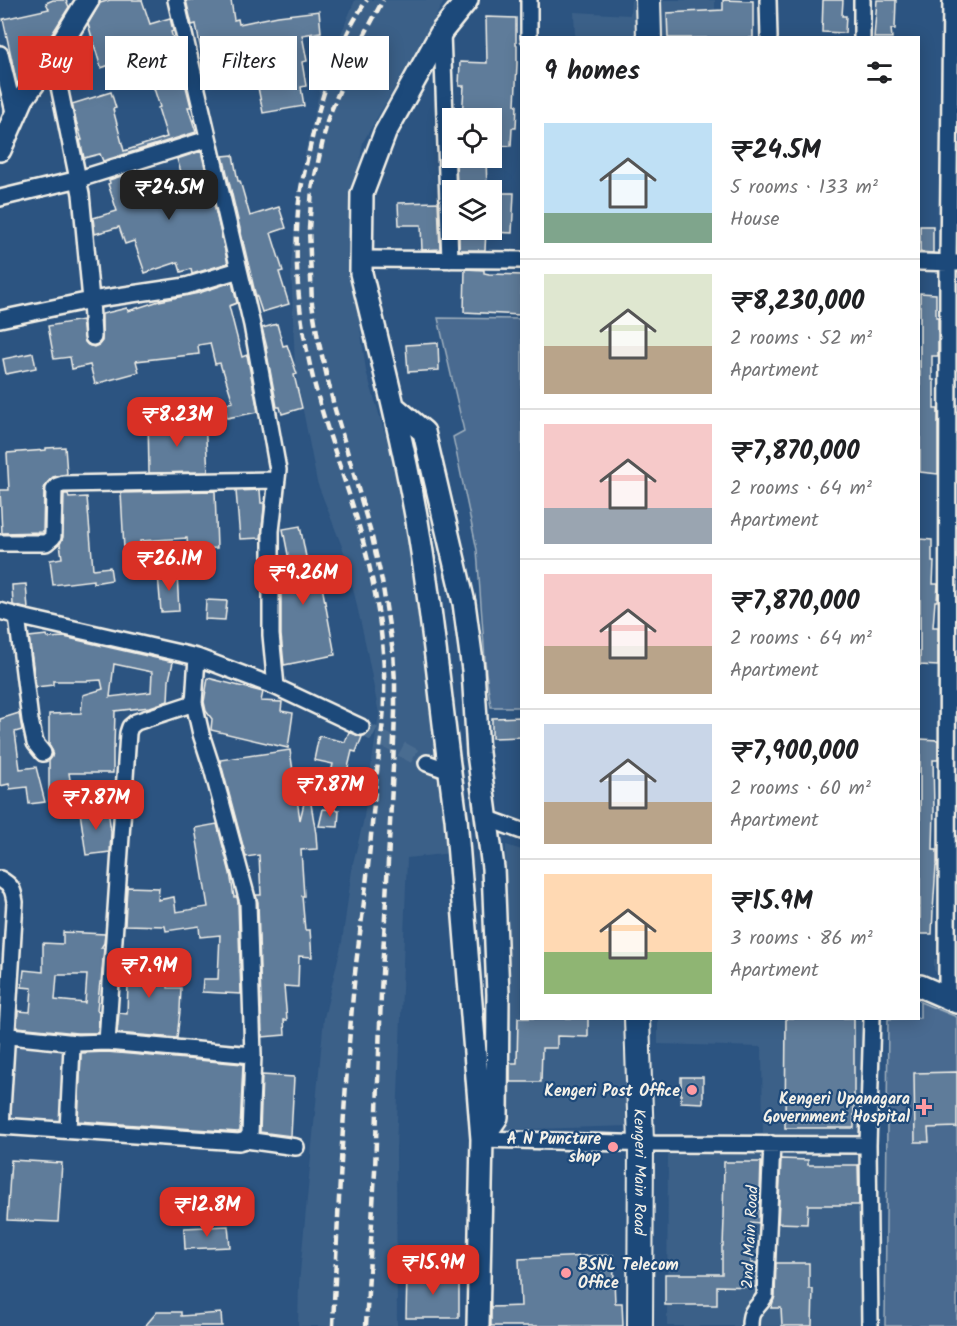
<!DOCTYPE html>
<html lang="en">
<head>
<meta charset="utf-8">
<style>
	body { margin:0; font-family:Kalam,sans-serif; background:#f2f2f2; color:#202124; height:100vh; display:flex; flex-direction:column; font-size:22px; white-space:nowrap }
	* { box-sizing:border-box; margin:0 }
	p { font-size:20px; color:#757577 }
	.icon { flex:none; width:33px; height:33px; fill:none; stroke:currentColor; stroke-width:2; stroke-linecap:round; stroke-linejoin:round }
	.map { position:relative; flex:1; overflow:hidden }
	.side { position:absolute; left:520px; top:36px; width:400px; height:984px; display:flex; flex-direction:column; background:#fff; border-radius:0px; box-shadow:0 3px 15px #0003 }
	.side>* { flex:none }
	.top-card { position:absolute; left:18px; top:36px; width:412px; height:54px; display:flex; gap:12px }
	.fabs { position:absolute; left:442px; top:108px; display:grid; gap:12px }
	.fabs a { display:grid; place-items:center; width:60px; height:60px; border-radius:0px; background:#fff; box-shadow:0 3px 15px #0003; font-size:30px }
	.price { position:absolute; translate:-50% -51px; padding:0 14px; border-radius:12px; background:#d93025; color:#fff; font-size:20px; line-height:39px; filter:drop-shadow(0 2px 3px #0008) }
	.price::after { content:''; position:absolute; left:50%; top:36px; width:18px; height:14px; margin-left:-9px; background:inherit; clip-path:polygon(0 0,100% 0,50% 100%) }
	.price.on { background:#222; color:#fff }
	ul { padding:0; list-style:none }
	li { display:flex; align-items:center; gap:18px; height:150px; padding:0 24px }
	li+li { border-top:2px solid #e0e0e0 }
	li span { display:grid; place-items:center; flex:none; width:168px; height:120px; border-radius:0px; color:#555 }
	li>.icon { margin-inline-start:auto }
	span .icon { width:72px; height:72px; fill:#fffc; stroke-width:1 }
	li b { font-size:26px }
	h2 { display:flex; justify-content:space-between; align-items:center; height:72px; padding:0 24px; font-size:26px }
	.tag { padding:0 21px; border-radius:0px; background:#fff; box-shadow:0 3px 15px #0003; font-size:21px; line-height:54px }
	.tag.on { background:#d93025; color:#fff }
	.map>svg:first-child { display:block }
	.built { fill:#3b6088 }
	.green { fill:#496b90; stroke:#9eaebc; stroke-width:1.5 }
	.building { fill:#5e7b9a; stroke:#f4f1e8; stroke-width:1.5; fill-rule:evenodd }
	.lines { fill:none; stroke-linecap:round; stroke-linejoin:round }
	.street-tunnel { stroke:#4a6c90; stroke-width:15; stroke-dasharray:15 8; stroke-linecap:butt }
	.street-casing { stroke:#f4f1e8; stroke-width:20 }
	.secondary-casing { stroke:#f4f1e8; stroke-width:26 }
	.primary-casing { stroke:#f4f1e8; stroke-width:28 }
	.street { stroke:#1f4a7a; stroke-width:15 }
	.secondary { stroke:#1f4a7a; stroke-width:21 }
	.primary { stroke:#1f4a7a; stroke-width:24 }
	.rail { stroke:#f4f1e8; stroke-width:4.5; stroke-dasharray:9 4.5; stroke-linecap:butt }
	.poi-dot { fill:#ff9aa2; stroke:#1f4a7a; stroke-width:2 }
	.labels { text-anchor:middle; stroke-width:4.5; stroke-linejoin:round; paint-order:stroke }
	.poi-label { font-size:16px; font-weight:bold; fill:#f4f1e8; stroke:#1f4a7a; text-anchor:end }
	.street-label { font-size:16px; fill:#f4f1e8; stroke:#1f4a7a }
</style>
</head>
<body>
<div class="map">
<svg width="957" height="1326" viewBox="0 0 957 1326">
	<rect width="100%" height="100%" fill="#2c5481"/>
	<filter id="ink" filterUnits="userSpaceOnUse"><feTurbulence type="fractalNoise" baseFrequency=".0167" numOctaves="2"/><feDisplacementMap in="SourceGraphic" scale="12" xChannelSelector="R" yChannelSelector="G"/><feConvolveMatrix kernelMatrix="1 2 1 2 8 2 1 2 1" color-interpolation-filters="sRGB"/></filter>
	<g filter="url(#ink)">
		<path class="built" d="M355 0H445L363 142 348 237 366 371 390 450 413 543 460 852 407 858 396 1148 397 1326H298L299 1284 324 1018 342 942 353 863 363 823 379 714 366 646 346 557 317 482 295 369 291 263 300 175 322 80Z
			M631 0H715V37H575L574 12 630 15Z
			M506 845 522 850V1018L627 1019 629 1126 502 1130Z
			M934 959H957V994L953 992 934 970Z
			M658 1019H863L861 1141 763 1139 762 1047 658 1044Z
			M668 1153 864 1154 863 1326H667Z"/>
		<path class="green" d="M438 318 522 319V707H491L486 673 477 550 453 437 464 431Z
			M920 1002 957 1017V1326H885L888 1019 920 1018Z
			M12 1042 64 1051 60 1122 11 1118Z"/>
		<path class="building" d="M53 0H66L69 7 42 50 17 84 3 19 49 9 46 3Z
			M110 0H142L150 24 170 18 173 31 171 32 176 48 173 49 184 83H185L191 107H188L196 132 103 161 100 154 84 158 80 140H82L76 121 72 104 111 92 116 108 113 109 124 151 167 137 158 108 160 107 149 73 146 74 139 55 101 68 88 24 100 3Z
			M186 0H231L234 20 238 19 239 24 278 16 319 11 321 32 302 35 307 61 302 62 306 86 301 87 304 106 263 113 249 41 201 51 196 24 192 25Z
			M723 0 753 1V38H668L667 13 723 10Z
			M823 0H843L842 16H846L845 33 822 32Z
			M877 0H896L895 29H891L892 38H874Z
			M486 17 516 18V45H517V64L515 105H517L516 128H512L511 146 492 145V118H462L464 86H459L460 62 487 63Z
			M201 151 228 263 192 274 191 269 181 272 178 262 145 273 134 241 125 244 119 227 95 234 93 218 117 211 108 184 110 183 109 180 128 174 134 193 158 186 161 195 186 188 177 159Z
			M233 155 238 181H240L250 216 279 207 286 228 271 233 283 271 279 272 289 304 262 312 257 297H256L223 156Z
			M456 158H486L487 190H457Z
			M492 193H514L512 233 492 232Z
			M438 202 440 249 422 250 421 225H399L398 203Z
			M920 226H933V253L920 252Z
			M459 230H486L485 250H459Z
			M465 269 484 270V273L489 274 522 275 521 315 464 312Z
			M232 282 237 303 229 306 242 357 247 355 258 412 227 418 224 404 233 402 223 370H222L220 363 215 364 210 343 198 345 199 354 136 361 139 372 95 384 90 365 72 369 70 357 54 359 48 326 82 320 85 342 88 345 94 347 99 345 102 341V314L127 308 128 311 159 301 199 293Z
			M920 293 936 294V317H938V356H932V380H934V409H938V474L920 472Z
			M277 324 283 346 287 345 297 374 294 375 302 408 282 414 280 407H277L266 349 267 348 262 328Z
			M438 343 439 370 408 372 406 345Z
			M33 353 36 368 6 374 3 359Z
			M148 416H161L162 427 205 423 208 472 149 473Z
			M65 447 67 474 53 477 46 484 44 489 43 532 2 533 0 490H9L7 453 46 450V448Z
			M260 490 261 503H264V508L261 538 240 539 236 491Z
			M215 491 217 548 188 549 187 538 140 541V549H124L121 493Z
			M64 494H68L69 498 87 497 93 569 110 567 112 580 93 583V580L53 585 50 560 62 558 60 544 63 537Z
			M300 526 307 562 317 560 335 655 284 665 281 635V572L290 565 283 529Z
			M920 539 932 540V562H934L933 584H938L937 601H935L933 627H938V666L920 665Z
			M177 573 179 611 161 612 158 574Z
			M26 584 28 609 13 605 12 585Z
			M206 600 227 601 225 620 205 619Z
			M47 635 48 638 64 637 173 662 169 680 168 701 150 707 115 711 114 748H113V773H69L73 798 49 801V761L52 757 53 752 49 745V714L81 713 83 695 103 689 101 680 86 681H53V685L36 687 29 637ZM114 664 152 672 151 692 110 697Z
			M208 678 263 692 261 701 282 702 281 711 293 713 288 748 211 730 212 719 206 711 204 702Z
			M19 713 22 730 15 732 20 769 36 767 45 802 29 804 27 787 10 789 9 784 0 786V719Z
			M522 717V737L492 738V718Z
			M349 732 362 737 356 752 352 751 346 776 331 773 333 764 314 760 319 736 345 742Z
			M920 739 938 740V760H933L934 809 933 850H937V866H936L933 911 932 934H920Z
			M290 750 300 820 308 786 316 834 317 849 301 850 304 896H302L305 930H310L312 957 299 956 298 987 284 986 287 1020H284L285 1035 262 1037 258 902 256 895H261L259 855 246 857 220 760Z
			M108 808 111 832 110 852 86 855 80 812Z
			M323 809 339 810 338 827 319 826Z
			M217 824 230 873 234 897H237L238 903 241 994 202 992 203 979H218L220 935 200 937 199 926 166 931 165 926 125 925 127 887 159 888 158 900 174 897 176 912 208 907 195 828Z
			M63 932 105 934 104 943 101 948H104L101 982H100L97 1010 99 1011 98 1033H77L17 1027 18 1011 30 1012 32 988 22 987 24 970 43 972V943L63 944ZM57 975H87L85 1003 55 1000Z
			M123 949 142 950V965H169L168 988H181L180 1011 177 1038 117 1033 119 1013 127 1014 128 983 121 982Z
			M518 1018H588V1037L557 1036V1048H542L541 1082H510V1063H517Z
			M786 1018H854V1128H785Z
			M107 1052 243 1064 240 1131 238 1132 78 1121 81 1053Z
			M957 1072V1127L928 1128 929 1142H915L914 1073Z
			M262 1075 294 1077 291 1136 260 1132Z
			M681 1077H703V1103L681 1102Z
			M781 1159 808 1160V1165H858L859 1205H808L807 1224 778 1223Z
			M11 1160 62 1163 58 1222 7 1220Z
			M724 1162H761L759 1223 751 1222V1263H757L756 1287 717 1286V1305H665V1274H722V1246H723L724 1219H723Z
			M228 1226 230 1247 185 1249 184 1228Z
			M613 1255 615 1303H622L623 1326H491V1307L521 1306 519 1259Z
			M776 1263H809V1289H813L812 1326H782L781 1308H771L775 1296Z
			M407 1274H459V1318H406Z
			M157 1312H181V1316L221 1313 222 1326H145Z"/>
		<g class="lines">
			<path class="street-tunnel" d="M361 727 427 763"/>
			<g class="street-casing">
				<path id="street" d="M176 0 252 325 278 470 271 531V635L276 687
					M768 0 769 38
					M442 32 450 260
					M529 38V0
					M862 38V0
					M0 54 15 116
					M53 57 81 194 91 300 93 337
					M0 198 79 179 208 139
					M360 259 522 260
					M920 262 957 263
					M0 319 91 300 186 286 239 270
					M0 543H46L53 537 54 490 57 486 63 484 277 480
					M0 611 17 616 197 657 276 687 361 727
					M17 616 30 720 35 743 43 753
					M197 657 194 703 201 734 212 768 248 902 253 1055 250 1134 246 1140
					M427 763 449 771
					M486 818 522 831
					M0 879C12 886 13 889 15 902L1 1126
					M947 998 948 263 951 0
					M0 1035 77 1043
					M107 1042 253 1055
					M0 1126 239 1142 246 1140 296 1147
					M68 1130 72 1047 77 1043 107 1042 128 733 130 727 136 722 194 703
					M482 1139 654 1144 868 1145 872 1018
					M868 1145 870 1326
					M750 1326C750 1307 757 1311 765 1296L772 1144"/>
			</g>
			<g class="secondary-casing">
				<path id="secondary" d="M467 0 442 31 385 133 362 194 361 273C381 355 402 437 417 521 434 620 442 719 456 818L482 1139 478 1326
					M0 150 23 98 53 57 88 0
					M394 407 424 432 464 603 473 670 478 753 493 868 498 994 497 1117 482 1139
					M920 986 957 1002"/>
			</g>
			<g class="primary-casing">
				<g id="primary">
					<path d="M648 0 649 38"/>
					<path id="s1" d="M637 1018 641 1143 640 1326"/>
				</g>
			</g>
			<use href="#street" class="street"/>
			<use href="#secondary" class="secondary"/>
			<use href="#primary" class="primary"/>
			<path class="rail" d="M333 1326C338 1208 344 1091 355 973 358 946 362 920 365 893 370 852 373 811 377 771 380 746 384 721 384 697 386 636 373 574 356 516 338 458 315 400 305 340 297 298 295 254 298 211 300 187 307 162 312 138 321 95 341 36 367 0
				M366 1326 375 1171 381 993 393 767 395 712V682L393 652 382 581 372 537 334 406 318 339 312 304 309 229 312 189 328 118 356 51 383 0"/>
		</g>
	</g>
	<g class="poi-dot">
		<circle cx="692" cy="1090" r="6"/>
		<path d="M921 1098h6v6h6v6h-6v6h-6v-6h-6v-6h6z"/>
		<circle cx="613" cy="1147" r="6"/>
		<circle cx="566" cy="1273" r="6"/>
	</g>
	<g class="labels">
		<g class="poi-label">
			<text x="680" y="1096">Kengeri Post Office</text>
			<text x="910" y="1104">Kengeri Upanagara<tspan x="910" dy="18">Government Hospital</tspan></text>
			<text x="601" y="1144">A N Puncture<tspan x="601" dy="18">shop</tspan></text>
			<text x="578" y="1270" text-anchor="start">BSNL Telecom<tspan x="578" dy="18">Office</tspan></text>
		</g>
		<g class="street-label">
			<text dy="6" stroke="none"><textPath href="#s1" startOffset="154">Kengeri Main Road</textPath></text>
			<text transform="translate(749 1237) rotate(-87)" y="6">2nd Main Road</text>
		</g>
	</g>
</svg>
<div class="fabs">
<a><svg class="icon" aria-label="locate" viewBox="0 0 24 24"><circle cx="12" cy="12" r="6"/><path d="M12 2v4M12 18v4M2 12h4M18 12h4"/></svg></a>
<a><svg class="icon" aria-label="layers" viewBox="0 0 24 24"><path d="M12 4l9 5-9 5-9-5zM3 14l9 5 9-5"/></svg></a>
</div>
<b class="price on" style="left:169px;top:221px">₹24.5M</b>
<b class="price" style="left:177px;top:448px">₹8.23M</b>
<b class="price" style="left:169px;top:592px">₹26.1M</b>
<b class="price" style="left:303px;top:606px">₹9.26M</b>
<b class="price" style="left:330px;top:818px">₹7.87M</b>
<b class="price" style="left:96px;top:831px">₹7.87M</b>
<b class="price" style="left:149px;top:999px">₹7.9M</b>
<b class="price" style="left:207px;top:1238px">₹12.8M</b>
<b class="price" style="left:433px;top:1296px">₹15.9M</b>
<div class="top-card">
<a class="tag on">Buy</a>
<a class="tag">Rent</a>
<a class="tag">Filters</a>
<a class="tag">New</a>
</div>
<section class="side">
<h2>9 homes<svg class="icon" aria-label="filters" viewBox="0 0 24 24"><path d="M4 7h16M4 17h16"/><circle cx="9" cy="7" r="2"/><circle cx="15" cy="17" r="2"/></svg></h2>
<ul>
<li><span style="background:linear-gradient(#bfe0f5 75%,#7fa58c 0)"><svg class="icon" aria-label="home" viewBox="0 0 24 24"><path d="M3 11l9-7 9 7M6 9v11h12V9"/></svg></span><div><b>₹24.5M</b><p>5 rooms · 133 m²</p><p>House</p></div></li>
<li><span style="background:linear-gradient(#dfe7d0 60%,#b9a48a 0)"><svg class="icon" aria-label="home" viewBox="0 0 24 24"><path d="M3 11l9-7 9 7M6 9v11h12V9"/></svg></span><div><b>₹8,230,000</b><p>2 rooms · 52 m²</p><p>Apartment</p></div></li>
<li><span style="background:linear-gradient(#f6c9c9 70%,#9aa5b1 0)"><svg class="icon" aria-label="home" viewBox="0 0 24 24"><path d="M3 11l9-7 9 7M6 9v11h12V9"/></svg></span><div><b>₹7,870,000</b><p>2 rooms · 64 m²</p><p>Apartment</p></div></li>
<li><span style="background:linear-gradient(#f6c9c9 60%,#b9a48a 0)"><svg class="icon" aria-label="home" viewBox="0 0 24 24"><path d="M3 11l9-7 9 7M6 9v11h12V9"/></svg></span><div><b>₹7,870,000</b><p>2 rooms · 64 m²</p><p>Apartment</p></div></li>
<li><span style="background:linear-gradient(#c9d6e8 65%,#b9a48a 0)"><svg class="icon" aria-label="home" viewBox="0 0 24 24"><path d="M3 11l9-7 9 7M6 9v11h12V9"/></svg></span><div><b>₹7,900,000</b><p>2 rooms · 60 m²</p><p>Apartment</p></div></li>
<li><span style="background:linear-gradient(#ffd9b3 65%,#8fb573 0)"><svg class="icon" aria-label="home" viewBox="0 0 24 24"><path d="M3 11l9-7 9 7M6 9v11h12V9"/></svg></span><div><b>₹15.9M</b><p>3 rooms · 86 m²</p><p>Apartment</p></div></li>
</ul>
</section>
</div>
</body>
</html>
